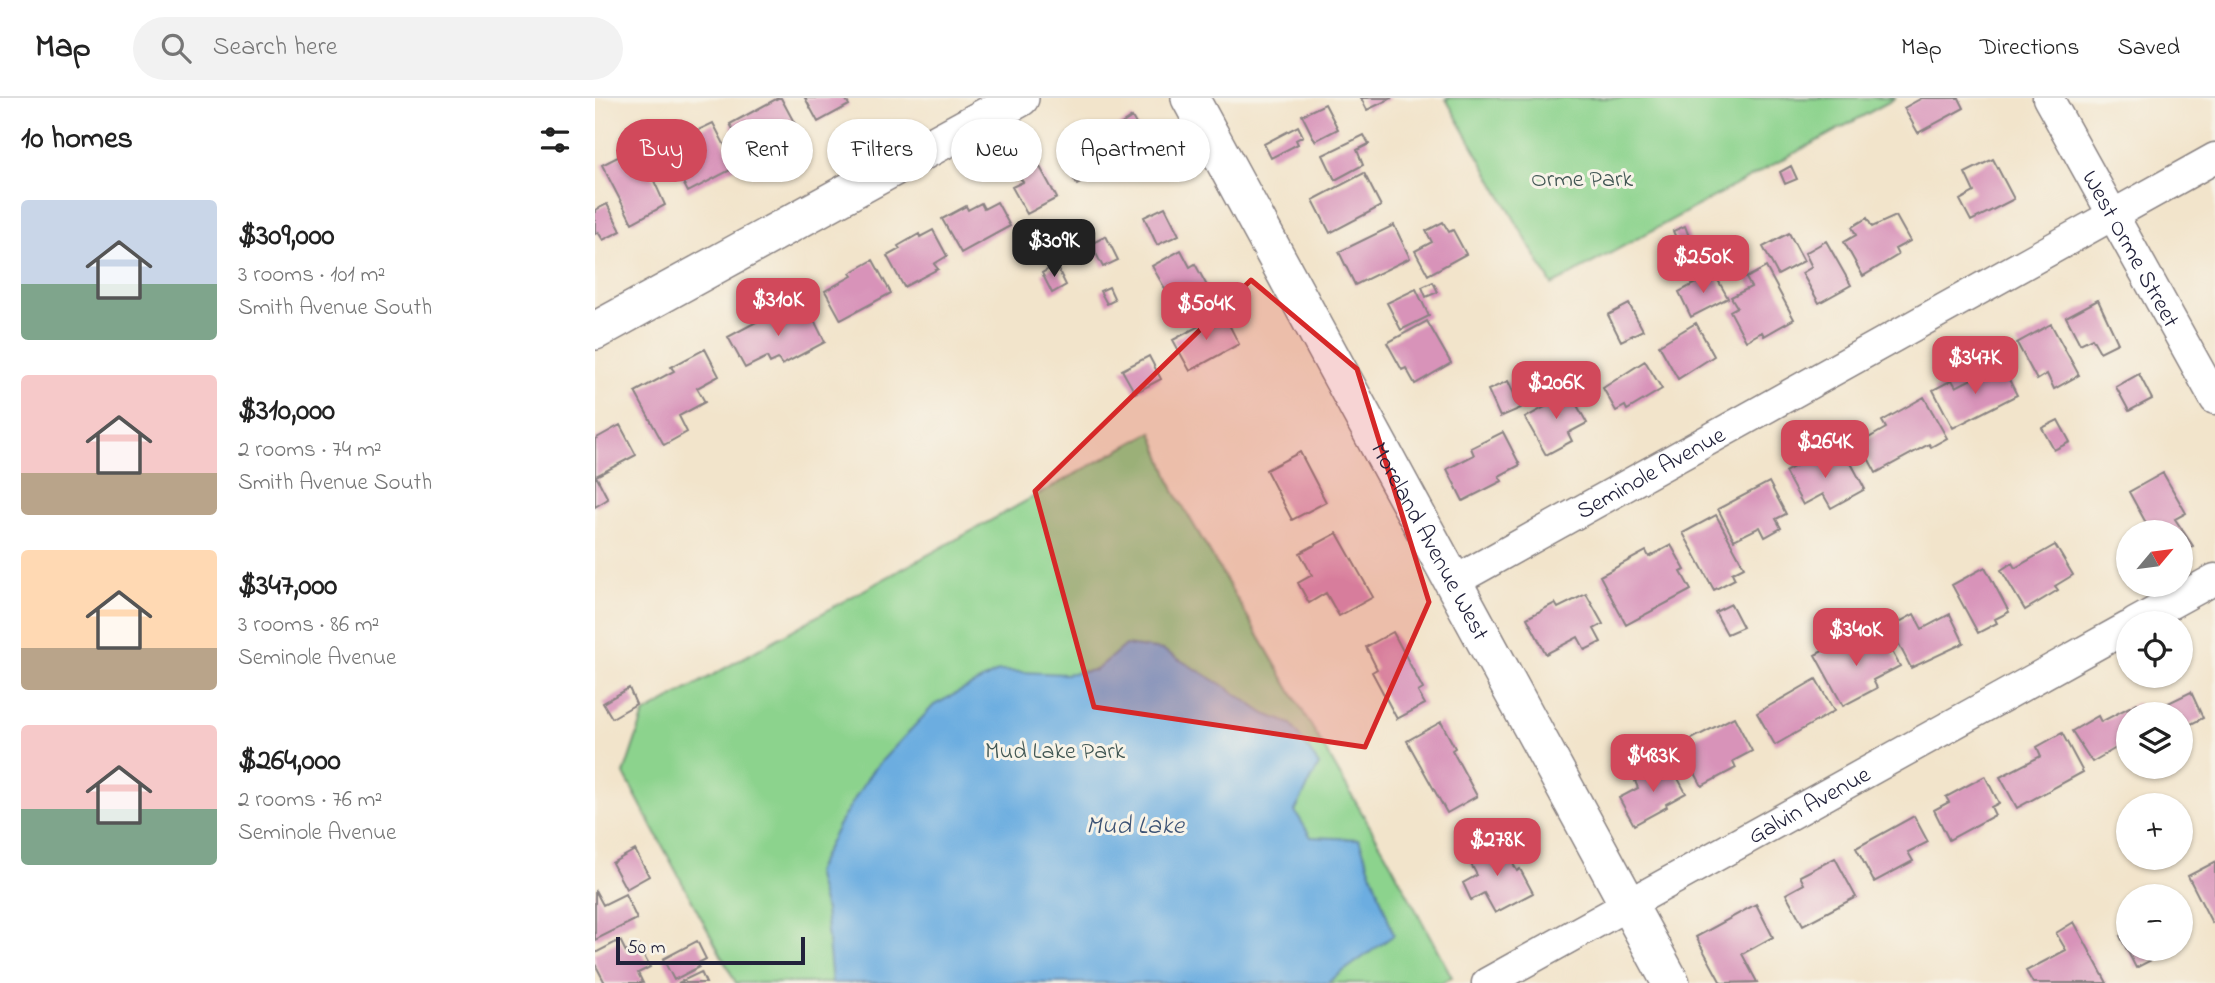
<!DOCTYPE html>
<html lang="en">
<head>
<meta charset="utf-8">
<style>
	body { margin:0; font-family:"Indie Flower",sans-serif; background:#f2f2f2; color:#222; height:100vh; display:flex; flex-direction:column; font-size:26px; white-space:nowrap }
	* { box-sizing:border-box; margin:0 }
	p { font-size:23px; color:#767676 }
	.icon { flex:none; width:38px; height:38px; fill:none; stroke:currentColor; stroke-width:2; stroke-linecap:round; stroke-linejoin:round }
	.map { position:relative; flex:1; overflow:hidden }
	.drawer { display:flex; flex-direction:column; background:#fff; width:595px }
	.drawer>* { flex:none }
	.top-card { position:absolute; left:21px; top:21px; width:665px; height:63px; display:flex; gap:14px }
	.needle { width:46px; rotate:61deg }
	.controls { position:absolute; left:1521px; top:422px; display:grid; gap:14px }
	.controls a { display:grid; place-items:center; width:77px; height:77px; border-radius:50%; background:#fff; box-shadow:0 2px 5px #0004; font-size:35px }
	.scale { position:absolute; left:21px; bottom:18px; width:189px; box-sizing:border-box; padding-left:7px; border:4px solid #22223b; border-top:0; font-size:19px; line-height:24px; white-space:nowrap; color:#22223b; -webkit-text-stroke:5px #f7f3e8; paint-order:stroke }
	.price { position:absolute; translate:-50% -60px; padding:0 16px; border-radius:14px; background:#d1495b; color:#fff; font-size:23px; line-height:46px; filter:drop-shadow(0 2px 4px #0008) }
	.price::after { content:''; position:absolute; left:50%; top:42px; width:21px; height:16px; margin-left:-10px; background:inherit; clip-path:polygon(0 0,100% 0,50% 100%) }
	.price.on { background:#222; color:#fff }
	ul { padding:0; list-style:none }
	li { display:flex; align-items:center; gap:21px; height:175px; padding:0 21px }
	li span { display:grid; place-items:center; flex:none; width:196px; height:140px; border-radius:7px; color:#555 }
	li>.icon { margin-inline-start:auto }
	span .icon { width:84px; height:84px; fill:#fffc; stroke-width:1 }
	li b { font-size:30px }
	h2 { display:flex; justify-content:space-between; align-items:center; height:84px; padding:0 21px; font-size:30px }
	.pill { padding:0 24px; border-radius:32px; background:#fff; box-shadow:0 2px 5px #0004; font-size:24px; line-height:63px }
	.pill.on { background:#d1495b; color:#fff }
	header { display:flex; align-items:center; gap:42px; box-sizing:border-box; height:98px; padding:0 35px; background:#fff; border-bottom:2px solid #e0e0e0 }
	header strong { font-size:33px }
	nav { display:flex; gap:38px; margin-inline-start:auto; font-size:24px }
	.search { width:490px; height:63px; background:#f2f2f2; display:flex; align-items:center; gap:18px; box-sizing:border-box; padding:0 24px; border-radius:38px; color:#767676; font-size:26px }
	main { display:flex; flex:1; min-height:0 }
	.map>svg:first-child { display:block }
	.green { fill:#8cd38d; stroke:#577a64; stroke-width:2 }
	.water { fill:#6cade0; stroke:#47688e; stroke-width:2 }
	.building { fill:#d893b9 }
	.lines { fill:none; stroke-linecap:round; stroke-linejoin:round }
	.minor-casing { stroke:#8a8383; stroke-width:33 }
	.tertiary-casing { stroke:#8a8383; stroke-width:40 }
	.minor { stroke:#fff; stroke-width:30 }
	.tertiary { stroke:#fff; stroke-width:37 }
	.marked { fill:#d62828; fill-opacity:0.2; stroke:#d62828; stroke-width:5; stroke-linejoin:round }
	.labels { text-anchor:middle; stroke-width:6; stroke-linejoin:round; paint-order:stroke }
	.park-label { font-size:24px; fill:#425754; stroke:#f7f3e8 }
	.street-label { font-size:24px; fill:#22223b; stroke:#f7f3e8 }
	.water-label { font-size:26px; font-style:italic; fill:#3c5375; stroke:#f7f3e8 }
</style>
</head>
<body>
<header>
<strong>Map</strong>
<div class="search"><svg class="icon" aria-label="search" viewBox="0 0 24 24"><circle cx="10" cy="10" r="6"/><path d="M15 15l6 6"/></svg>Search here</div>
<nav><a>Map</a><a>Directions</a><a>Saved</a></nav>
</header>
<main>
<section class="drawer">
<h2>10 homes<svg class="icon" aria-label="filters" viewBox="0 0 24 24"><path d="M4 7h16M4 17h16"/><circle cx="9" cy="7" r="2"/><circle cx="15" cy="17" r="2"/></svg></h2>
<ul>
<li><span style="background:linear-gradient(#c9d6e8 60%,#7fa58c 0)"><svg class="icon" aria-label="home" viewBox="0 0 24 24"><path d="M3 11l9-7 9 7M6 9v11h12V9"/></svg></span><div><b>$309,000</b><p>3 rooms · 101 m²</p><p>Smith Avenue South</p></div></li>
<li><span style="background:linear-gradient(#f6c9c9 70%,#b9a48a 0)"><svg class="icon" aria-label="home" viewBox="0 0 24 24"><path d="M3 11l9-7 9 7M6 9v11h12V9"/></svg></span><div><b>$310,000</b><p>2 rooms · 74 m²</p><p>Smith Avenue South</p></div></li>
<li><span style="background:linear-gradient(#ffd9b3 70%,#b9a48a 0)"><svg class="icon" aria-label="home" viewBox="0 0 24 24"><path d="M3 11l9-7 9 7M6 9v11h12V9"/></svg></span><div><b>$347,000</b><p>3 rooms · 86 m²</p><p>Seminole Avenue</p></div></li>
<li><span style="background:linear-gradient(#f6c9c9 60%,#7fa58c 0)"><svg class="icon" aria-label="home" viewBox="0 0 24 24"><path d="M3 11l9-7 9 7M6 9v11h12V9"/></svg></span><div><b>$264,000</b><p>2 rooms · 76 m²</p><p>Seminole Avenue</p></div></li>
</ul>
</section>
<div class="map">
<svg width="1620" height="885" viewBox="0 0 1620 885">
	<rect width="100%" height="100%" fill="#f7f3e8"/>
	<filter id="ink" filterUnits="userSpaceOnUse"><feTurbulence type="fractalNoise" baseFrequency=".0143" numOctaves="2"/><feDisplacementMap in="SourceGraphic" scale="14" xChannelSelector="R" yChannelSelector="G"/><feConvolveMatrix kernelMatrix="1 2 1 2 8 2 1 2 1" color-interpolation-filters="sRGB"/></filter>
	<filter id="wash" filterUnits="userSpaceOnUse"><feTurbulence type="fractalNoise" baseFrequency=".00686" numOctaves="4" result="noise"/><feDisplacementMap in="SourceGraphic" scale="28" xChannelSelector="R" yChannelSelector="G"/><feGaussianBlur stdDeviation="1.57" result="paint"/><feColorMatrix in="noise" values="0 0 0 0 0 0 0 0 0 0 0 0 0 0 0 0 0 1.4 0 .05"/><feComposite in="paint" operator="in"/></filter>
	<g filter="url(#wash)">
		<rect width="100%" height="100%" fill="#f2e4cb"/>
		<path class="green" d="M853 0H1301L957 187 851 1Z
			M557 334 579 393 791 756 857 879 846 885H141L29 676 49 616 256 499Z"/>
		<path class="water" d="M530 547 568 552 631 589 670 616 696 626 724 667 700 713 716 739 764 741 799 837 732 885H237L230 813 220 774 244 726 277 673 339 607 404 573 470 576 501 572Z"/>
		<g id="blocks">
			<path class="building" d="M183 0H186L200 26 174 41 177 46 153 59 135 26Z
				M210 0H250L254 7 223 24Z
				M766 0H797L772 12Z
				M1327 0H1364L1369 10 1323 35 1309 10Z
				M730 6 743 31 720 43 707 17Z
				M537 19 559 59 530 74 510 37Z
				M118 25 141 69 93 94 79 67 90 62 87 56 104 47 97 35Z
				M703 28 708 38 701 42 703 46 676 60 669 46Z
				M769 37 774 46 762 52 768 67 740 82 728 57Z
				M493 41 510 71 482 87 465 56Z
				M54 43 67 68 55 74 70 107 37 125 7 67Z
				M1398 61 1419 101 1376 123 1365 102 1379 94 1370 75Z
				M1196 68 1202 81 1190 86 1185 74Z
				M445 69 462 100 432 116 417 89 428 84 425 80Z
				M769 75 786 108 735 135 718 102Z
				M402 104 415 128 366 155 347 121 371 108 373 112 386 105 389 111Z
				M12 106 26 133 8 142 3 134 0 136V112Z
				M570 109 584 137 562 147 549 119Z
				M1301 118 1315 143 1300 151 1303 157 1268 178 1249 144 1261 137 1257 129 1272 120 1277 129Z
				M848 124 854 134 858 132 871 156 833 177 820 153 837 144 831 133Z
				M799 127 815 160 760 187 744 154Z
				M1090 128 1095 141 1084 147 1078 133Z
				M338 132 352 158 339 166 343 171 309 189 292 158 305 151 303 148 324 136 325 139Z
				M1194 135 1209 163 1183 177 1168 149Z
				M511 138 523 162 508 169 496 146Z
				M1231 143 1256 187 1224 205 1207 175 1217 169 1210 155Z
				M586 152 595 169 600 166 617 197 584 215 557 168Z
				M278 162 296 195 246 222 230 193 257 178 255 175Z
				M461 167 471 187 457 195 447 175Z
				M1171 169 1199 221 1169 238 1167 234 1151 243 1135 213 1142 209 1136 199 1156 189 1151 180Z
				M1119 175 1133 200 1096 219 1084 194Z
				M838 184 843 194 831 199 827 189Z
				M514 189 520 202 512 206 505 193Z
				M821 191 834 218 806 232 792 205Z
				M1503 202 1523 245 1505 254 1497 240 1485 246 1471 219Z
				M211 206 230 244 187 267 183 261 175 265 172 259 150 270 133 239 180 214 183 221Z
				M1034 206 1048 232 1026 243 1013 217Z
				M628 215 644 246 595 273 578 242Z
				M832 223 856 265 820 286 811 270 807 272 792 245Z
				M1101 225 1119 258 1083 281 1064 247Z
				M1456 226 1484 277 1459 291 1452 276 1442 282 1422 245Z
				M110 251 124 278 102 290 110 304 84 318 92 334 69 347 40 294 79 273 76 269Z
				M554 258 566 281 540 295 527 272Z
				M1050 263 1067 291 1032 312 1030 308 1021 313 1008 290Z
				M1406 266 1422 297 1358 330 1338 292 1357 282 1361 289Z
				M1544 276 1557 301 1534 313 1521 289Z
				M913 283 926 310 905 319 893 292Z
				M970 286 992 325 973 335 977 343 951 357 930 320 957 305 952 296Z
				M1329 299 1352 340 1336 349 1334 346 1281 375 1265 345 1291 330 1287 323Z
				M1463 322 1475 344 1459 352 1447 330Z
				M25 327 41 357 1 378 13 401 0 409V341Z
				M908 334 925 367 904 378 907 383 868 403 852 371 879 357 876 350Z
				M705 354 731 404 697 422 671 372Z
				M1222 356 1229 369 1251 356 1270 391 1236 410 1228 396 1208 407 1190 374Z
				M1568 375 1591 415 1580 421 1598 448 1586 455V434H1556L1534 394Z
				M1174 384 1191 416 1181 421 1186 430 1170 439 1165 429 1139 442 1123 411Z
				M1121 417 1149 469 1137 475 1140 481 1119 492 1088 435Z
				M742 435 778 499 744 518 731 495 714 505 703 485 717 477 705 455Z
				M1076 447 1090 472 1086 474 1096 492 1031 527 1005 478 1051 453 1054 459Z
				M1460 447 1478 477 1460 488 1463 492 1430 512 1406 472 1417 465 1420 470Z
				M1390 469 1414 514 1400 521 1402 525 1383 535 1357 487Z
				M991 496 1008 526 999 531 1006 544 990 552 983 539 951 556 932 520 960 505 963 510Z
				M1136 506 1148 529 1132 536 1120 514Z
				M1319 516 1327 531 1355 516 1369 545 1316 570 1295 529Z
				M798 534 828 591 823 594 830 606 802 621 777 574 782 571 771 549Z
				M1254 539 1262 554 1289 539 1305 568 1278 582 1282 590 1248 608 1220 557Z
				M1221 581 1239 613 1180 647 1162 615Z
				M34 590 41 606 17 620 8 605Z
				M1596 594 1608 620 1586 631V616H1566L1563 610Z
				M1542 605 1548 616H1533V643L1497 664 1477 633 1503 618 1506 624Z
				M1139 619 1157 653 1138 663 1141 670 1107 688 1085 647Z
				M846 624 860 650 857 652 882 698 852 715 812 643Z
				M1467 635 1488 674 1422 710 1405 679 1446 658 1442 649Z
				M1074 664 1091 695 1071 706 1072 709 1039 727 1024 700 1043 690 1040 683Z
				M1390 678 1404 705 1396 709 1400 717 1354 742 1339 712 1354 704 1351 699Z
				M1319 718 1333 744 1313 754 1318 763 1279 784 1261 750Z
				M905 742 922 773 925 771 938 795 900 815 889 795 876 802 868 785 882 777 872 759Z
				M40 752 54 778 31 791 17 765Z
				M1240 760 1261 799 1208 827 1191 796 1209 786 1205 778Z
				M1620 764V823L1617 825 1593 778Z
				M0 792 8 807 30 796 42 821 0 842Z
				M1161 806 1178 839 1147 856 1162 884 1126 885 1101 839Z
				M1479 824 1512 885H1438L1431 873 1471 852 1461 835Z
				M1533 834V850H1579L1541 870 1525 838Z
				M25 842 31 854 43 847 55 869 43 875 48 885H10L0 866V855Z
				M102 843 111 861 103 865 104 869 79 882 68 861Z
				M106 874 111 885H83Z"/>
		</g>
	</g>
	<g filter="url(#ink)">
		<use href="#blocks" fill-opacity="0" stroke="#8a8383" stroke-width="2"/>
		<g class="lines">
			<g class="minor-casing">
				<g id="minor">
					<path id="s1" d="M1453 0 1620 301"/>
					<path id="s2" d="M858 484 1620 60"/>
					<path d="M1540 525 1620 481"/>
					<path id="s3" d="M892 885 1533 529"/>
				</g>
			</g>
			<g class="tertiary-casing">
				<g id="tertiary">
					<path id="s4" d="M595 0 1076 885"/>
					<path d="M0 233 425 0"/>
				</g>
			</g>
			<use href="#minor" class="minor"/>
			<use href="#tertiary" class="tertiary"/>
		</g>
	</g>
	<path class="marked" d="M656 182 762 271 834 504 770 649 499 609 440 393Z"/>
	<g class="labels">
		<g class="park-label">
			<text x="987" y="88">Orme Park</text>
			<text x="460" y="660">Mud Lake Park</text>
		</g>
		<g class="street-label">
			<text dy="8" stroke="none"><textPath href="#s1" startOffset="172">West Orme Street</textPath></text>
			<text dy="8" stroke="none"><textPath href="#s2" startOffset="226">Seminole Avenue</textPath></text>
			<text dy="8" stroke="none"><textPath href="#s4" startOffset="504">Moreland Avenue West</textPath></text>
			<text dy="8" stroke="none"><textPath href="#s3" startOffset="368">Galvin Avenue</textPath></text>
		</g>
		<g class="water-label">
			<text x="540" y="735">Mud Lake</text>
		</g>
	</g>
</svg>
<div class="controls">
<a><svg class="needle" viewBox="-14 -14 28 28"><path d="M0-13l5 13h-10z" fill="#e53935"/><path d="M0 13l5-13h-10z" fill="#767676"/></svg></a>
<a><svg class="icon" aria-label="locate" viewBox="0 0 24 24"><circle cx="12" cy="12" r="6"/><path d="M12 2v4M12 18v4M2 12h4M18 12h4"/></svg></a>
<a><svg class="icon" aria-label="layers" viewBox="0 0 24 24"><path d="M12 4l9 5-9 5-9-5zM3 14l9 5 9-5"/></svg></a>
<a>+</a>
<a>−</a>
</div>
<div class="scale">50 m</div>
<b class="price on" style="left:459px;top:181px">$309K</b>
<b class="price" style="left:1108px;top:197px">$250K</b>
<b class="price" style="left:183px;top:240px">$310K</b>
<b class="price" style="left:611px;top:244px">$504K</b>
<b class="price" style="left:1380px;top:298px">$347K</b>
<b class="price" style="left:961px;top:323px">$206K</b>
<b class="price" style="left:1230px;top:382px">$264K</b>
<b class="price" style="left:1261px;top:570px">$340K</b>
<b class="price" style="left:1058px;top:696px">$483K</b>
<b class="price" style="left:902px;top:780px">$278K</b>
<div class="top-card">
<a class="pill on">Buy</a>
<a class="pill">Rent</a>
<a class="pill">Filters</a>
<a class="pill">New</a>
<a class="pill">Apartment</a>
</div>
</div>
</main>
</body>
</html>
